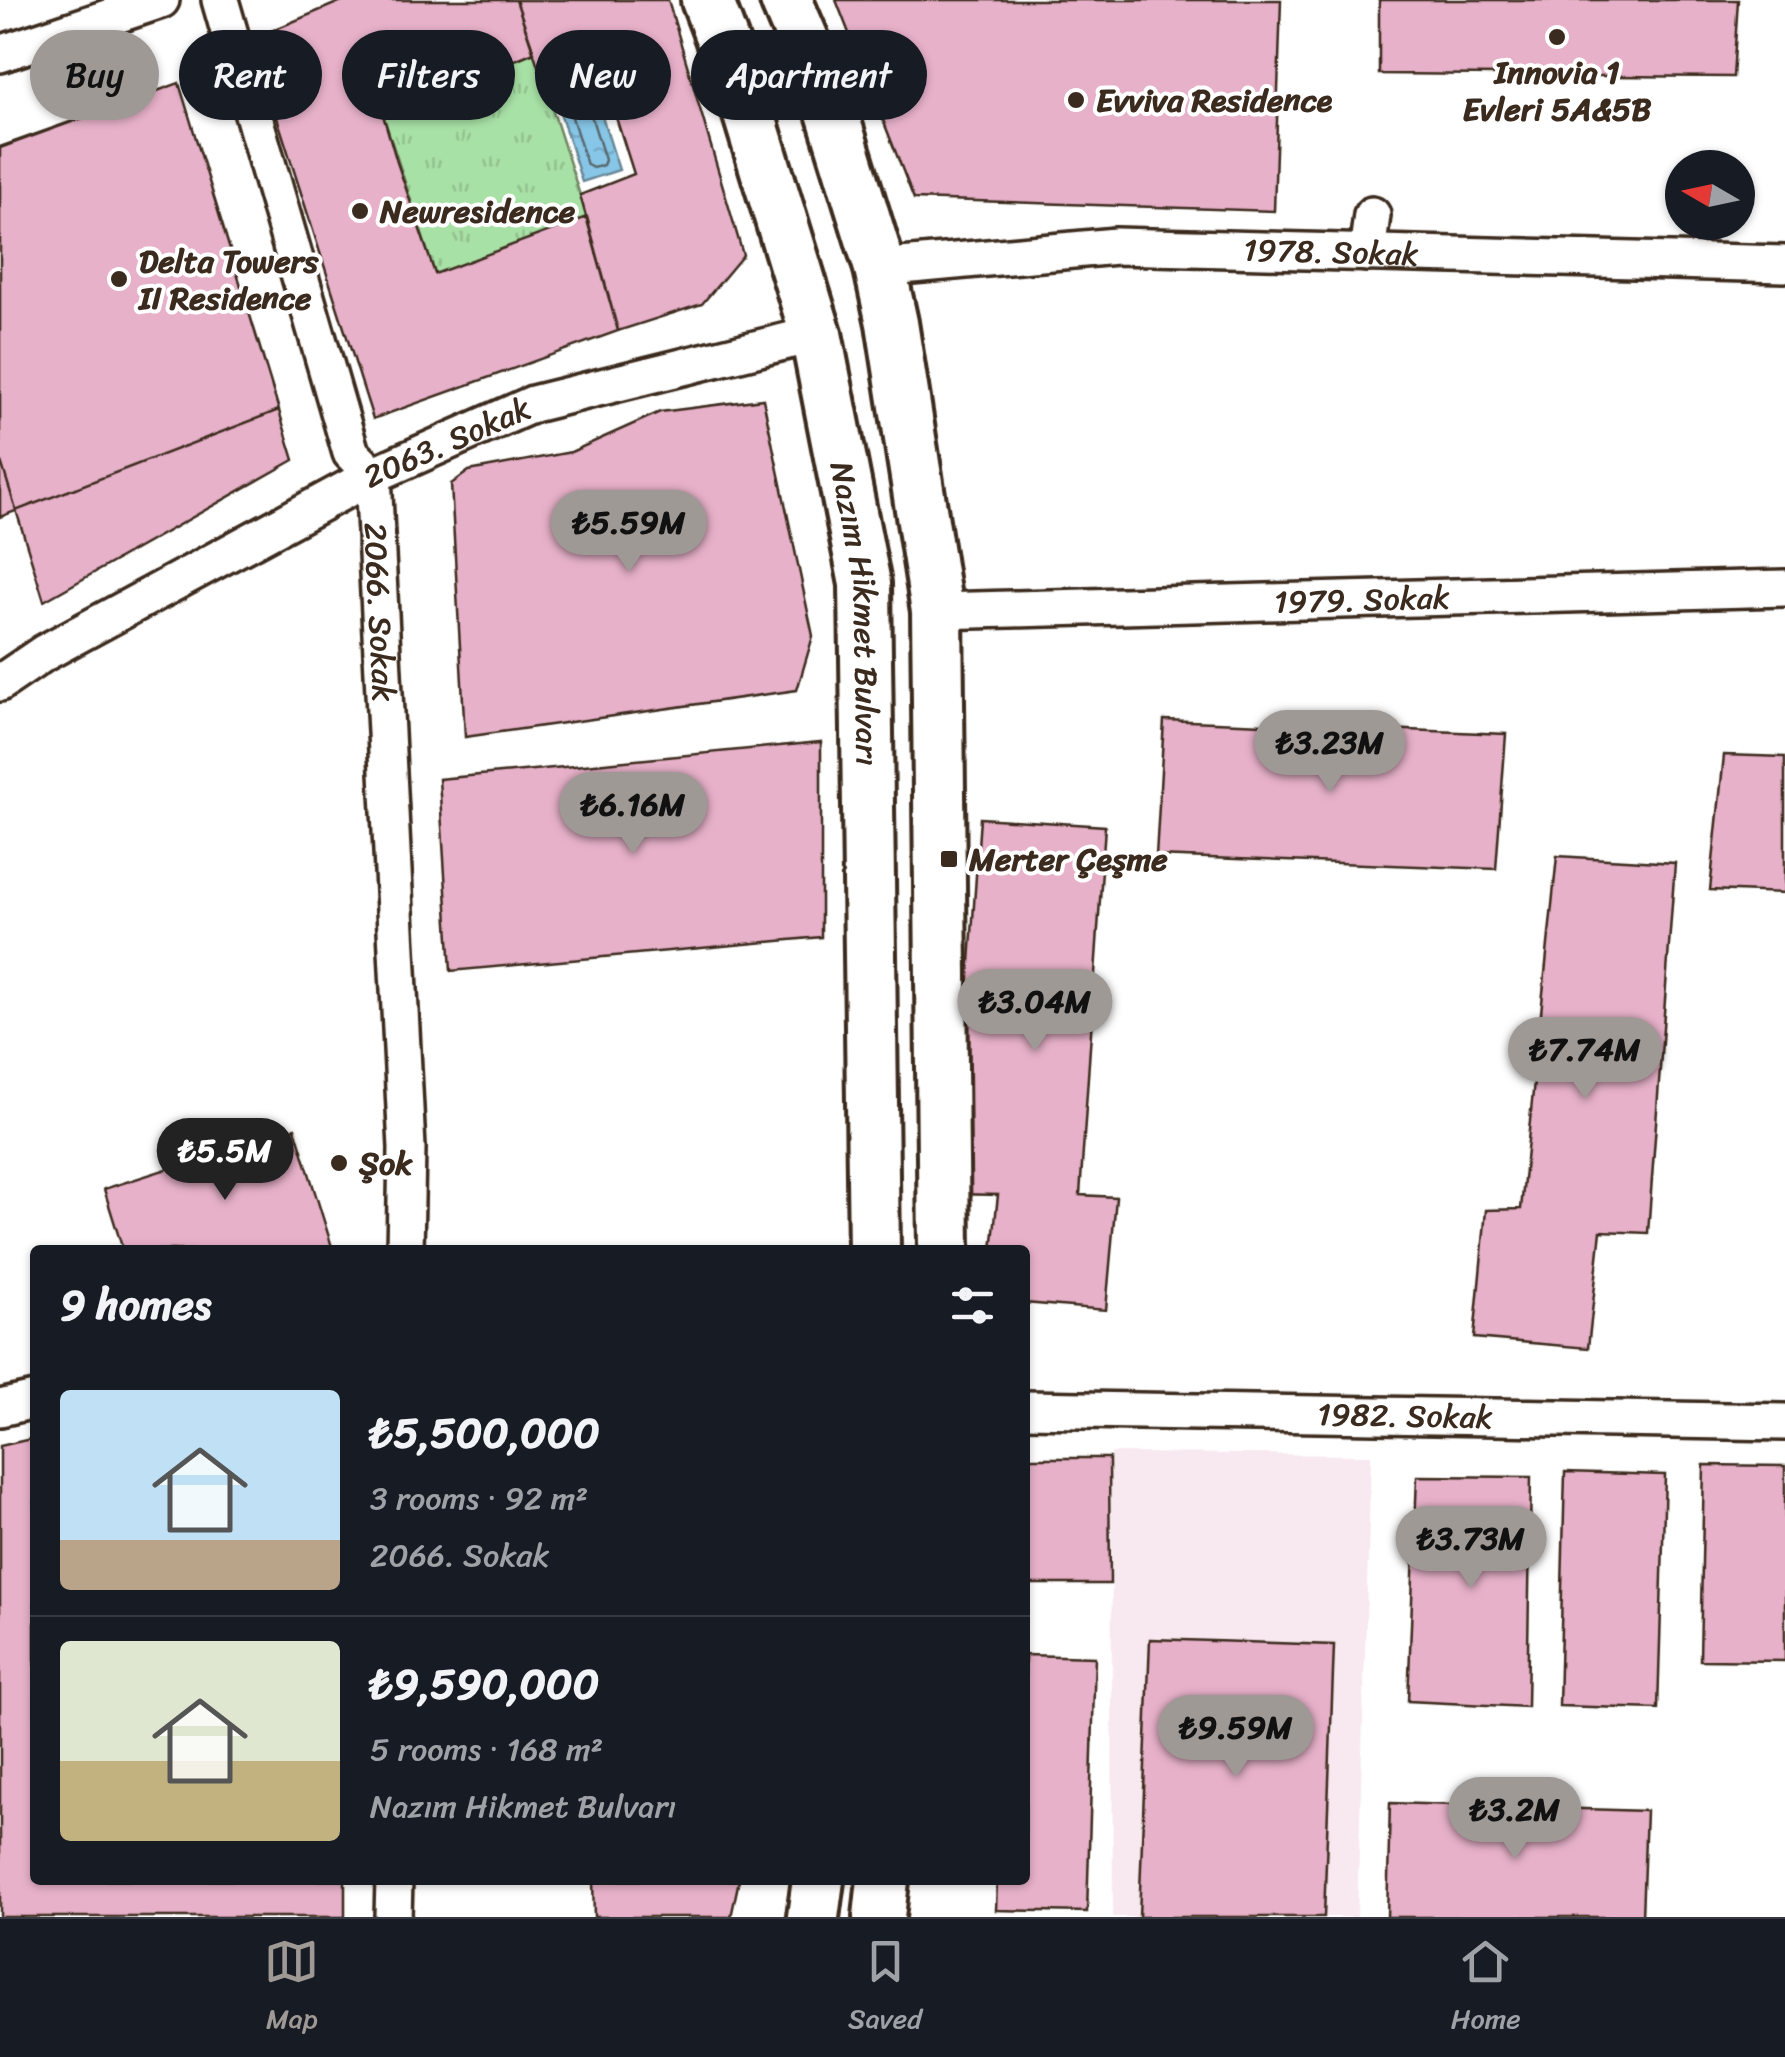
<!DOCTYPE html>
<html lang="en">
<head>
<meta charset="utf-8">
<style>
	body { margin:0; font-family:Sriracha,sans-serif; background:#242831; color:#f1f3f6; height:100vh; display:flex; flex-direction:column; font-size:38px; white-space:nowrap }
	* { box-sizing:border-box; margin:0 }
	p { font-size:32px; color:#9ea1a6 }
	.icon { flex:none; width:55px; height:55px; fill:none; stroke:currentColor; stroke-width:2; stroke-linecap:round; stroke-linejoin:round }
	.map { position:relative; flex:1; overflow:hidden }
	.panel { position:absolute; left:30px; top:1245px; width:1000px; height:640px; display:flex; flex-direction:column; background:#171b24; border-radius:10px; box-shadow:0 2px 8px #0004 }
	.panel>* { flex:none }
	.guide { position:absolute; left:30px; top:30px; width:1000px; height:90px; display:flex; gap:20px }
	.needle { width:65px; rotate:279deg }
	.fabs { position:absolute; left:1665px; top:150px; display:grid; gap:20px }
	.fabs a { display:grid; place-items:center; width:90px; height:90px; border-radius:50%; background:#171b24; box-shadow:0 2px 8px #0004; font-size:50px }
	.price { position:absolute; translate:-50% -85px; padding:0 22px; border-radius:35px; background:#9f9995; color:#111; font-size:32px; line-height:65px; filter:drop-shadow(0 2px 5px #0008) }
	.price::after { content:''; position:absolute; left:50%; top:60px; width:30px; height:22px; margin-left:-15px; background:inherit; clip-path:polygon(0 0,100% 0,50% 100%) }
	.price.active { background:#222; color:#fff }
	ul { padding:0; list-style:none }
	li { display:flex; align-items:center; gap:30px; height:250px; padding:0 30px }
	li+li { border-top:2px solid #363941 }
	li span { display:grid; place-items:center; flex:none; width:280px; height:200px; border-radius:10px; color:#555 }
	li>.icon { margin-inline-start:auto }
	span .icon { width:120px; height:120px; fill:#fffc; stroke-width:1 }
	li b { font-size:42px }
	h2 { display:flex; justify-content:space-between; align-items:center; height:120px; padding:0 30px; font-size:42px }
	.chip { padding:0 35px; border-radius:45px; background:#171b24; box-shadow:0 2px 8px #0004; font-size:35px; line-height:90px }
	.chip.active { background:#9f9995; color:#111 }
	.tab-bar { display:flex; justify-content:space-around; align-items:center; height:140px; border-top:2px solid #363941; background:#171b24; font-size:28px; color:#9ea1a6 }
	.tab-bar a { display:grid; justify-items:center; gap:5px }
	.tab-bar .active { color:#9f9995 }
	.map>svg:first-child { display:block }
	.built { fill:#f8e8ef }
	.grass { fill:url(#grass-tufts); stroke:#728662; stroke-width:2.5 }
	.water { fill:url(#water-ripples); stroke:#698897; stroke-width:2.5 }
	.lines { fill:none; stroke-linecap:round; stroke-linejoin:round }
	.shore { stroke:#59686e; stroke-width:2.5 }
	.building { fill:#e7b1c9; stroke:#3b2a1e; stroke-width:2.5 }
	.minor-casing { stroke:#3b2a1e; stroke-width:42 }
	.secondary-casing { stroke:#3b2a1e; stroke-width:58 }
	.minor { stroke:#fff; stroke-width:35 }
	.secondary { stroke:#fff; stroke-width:50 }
	.poi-dot { fill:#3b2a1e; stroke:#fff; stroke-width:4 }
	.labels { text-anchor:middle; stroke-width:8; stroke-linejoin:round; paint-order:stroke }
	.poi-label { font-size:32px; font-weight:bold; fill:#3b2a1e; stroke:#fff; text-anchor:start }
	.street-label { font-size:32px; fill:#3b2a1e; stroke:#fff }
</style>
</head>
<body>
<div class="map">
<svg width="1785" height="1917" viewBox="0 0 1785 1917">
	<defs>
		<pattern id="grass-tufts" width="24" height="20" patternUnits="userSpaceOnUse" patternTransform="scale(2.5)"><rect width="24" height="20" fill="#a8e1a6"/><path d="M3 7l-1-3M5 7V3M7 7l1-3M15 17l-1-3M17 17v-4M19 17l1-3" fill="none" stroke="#92c18e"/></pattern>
		<pattern id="water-ripples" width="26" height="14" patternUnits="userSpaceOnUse" patternTransform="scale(2.5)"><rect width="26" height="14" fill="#87c6e7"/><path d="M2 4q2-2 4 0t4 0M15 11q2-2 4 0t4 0" fill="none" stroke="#75aac6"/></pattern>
	</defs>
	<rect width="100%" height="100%" fill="#fff"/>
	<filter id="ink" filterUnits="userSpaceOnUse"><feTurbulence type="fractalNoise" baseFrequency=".01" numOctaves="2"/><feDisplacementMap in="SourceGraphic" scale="20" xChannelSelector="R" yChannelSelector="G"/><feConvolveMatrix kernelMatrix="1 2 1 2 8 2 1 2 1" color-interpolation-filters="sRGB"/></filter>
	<g filter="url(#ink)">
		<path class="built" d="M1111 1453 1371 1455 1357 1917H1113Z"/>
		<path class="grass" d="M534 52 587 217 435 274 383 115Z"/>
		<path class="water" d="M589 75 619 170 582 182 552 87Z"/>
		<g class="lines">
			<path class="shore" d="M579 89 584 93 605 160 603 165 593 168 587 165 566 98 568 93Z"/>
		</g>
		<path class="building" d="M344 0H516L534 52 383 115 397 162 435 274 587 217 618 331 373 419 252 39Z
			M516 0H668L743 255 702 304 618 331 580 195 634 174 599 64 544 84Z
			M836 0H1281L1274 211 914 199Z
			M1379 0H1738L1733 77 1379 74Z
			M179 83 294 460 44 601 0 458V147Z
			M179 83 279 410 0 517V148Z
			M763 399 813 636 797 690 465 737 451 484 469 471 571 452 660 412Z
			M1164 720 1506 734 1496 869 1156 856Z
			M821 742V937L451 971 439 779Z
			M1724 755 1785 757V893L1710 890Z
			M980 818 1105 826 1080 1195 1116 1197 1106 1310 1025 1303V1250H992L998 1195 954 1194Z
			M1557 856 1675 863 1648 1233 1601 1231 1588 1348 1474 1338 1486 1210 1521 1209Z
			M295 1128 333 1250H123L104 1189Z
			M35 1438V1880H345V1917H0V1446Z
			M1025 1458H1109L1110 1584H1025Z
			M1704 1465 1785 1466V1661L1700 1660Z
			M1565 1472 1665 1475 1658 1709 1559 1706Z
			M1417 1476 1531 1477 1527 1707 1408 1701Z
			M1150 1639 1334 1645 1324 1917H1139Z
			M1025 1655 1095 1657 1087 1912 996 1910 997 1880H1025Z
			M1390 1803 1646 1811 1642 1917H1387Z
			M593 1880H739L731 1917H594Z"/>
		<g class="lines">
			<g class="minor-casing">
				<g id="minor">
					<path id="s1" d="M220 0 351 453 373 475 407 1148 405 1250"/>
					<path d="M0 54 161 0"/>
					<path d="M1367 253 1372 215"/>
					<path id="s2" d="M880 268 1116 246 1785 264"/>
					<path id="s3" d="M937 611 1785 588"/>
					<path id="s4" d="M0 683 44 653 373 475 533 404 816 334"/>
					<path d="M0 1408 35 1400"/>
					<path id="s5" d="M1025 1409 1785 1422"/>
					<path d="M393 1917 394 1880"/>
				</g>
			</g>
			<g class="secondary-casing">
				<g id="secondary">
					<path id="s6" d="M707 0 744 98 816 334 865 584 874 1250"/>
					<path d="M786 0 827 96 880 268 892 323 937 611 944 1250"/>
					<path d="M813 1917 818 1880"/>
					<path d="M879 1917 883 1880"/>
				</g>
			</g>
			<use href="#minor" class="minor"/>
			<use href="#secondary" class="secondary"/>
		</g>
	</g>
	<g class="poi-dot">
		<circle cx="1557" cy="37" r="10"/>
		<circle cx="1076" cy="100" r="10"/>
		<circle cx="360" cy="211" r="10"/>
		<circle cx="119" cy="279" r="10"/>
		<rect x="939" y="849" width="20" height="20" rx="5"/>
		<circle cx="339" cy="1163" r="10"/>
	</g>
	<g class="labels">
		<g class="poi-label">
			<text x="1557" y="83" text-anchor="middle">Innovia 1<tspan x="1557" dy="37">Evleri 5A&amp;5B</tspan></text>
			<text x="1096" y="111">Evviva Residence</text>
			<text x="380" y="222">Newresidence</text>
			<text x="139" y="272">Delta Towers<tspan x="139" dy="37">II Residence</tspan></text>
			<text x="969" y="870">Merter Çeşme</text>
			<text x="359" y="1174">Şok</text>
		</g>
		<g class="street-label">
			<text dy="11" stroke="none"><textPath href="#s2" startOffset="452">1978. Sokak</textPath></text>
			<text dy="11" stroke="none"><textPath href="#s4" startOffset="508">2063. Sokak</textPath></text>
			<text dy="11" stroke="none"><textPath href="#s3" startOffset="425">1979. Sokak</textPath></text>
			<text dy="11" stroke="none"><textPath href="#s1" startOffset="640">2066. Sokak</textPath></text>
			<text dy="11" stroke="none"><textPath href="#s6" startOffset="635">Nazım Hikmet Bulvarı</textPath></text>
			<text dy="11" stroke="none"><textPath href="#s5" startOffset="380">1982. Sokak</textPath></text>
		</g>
	</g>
</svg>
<div class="fabs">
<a><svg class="needle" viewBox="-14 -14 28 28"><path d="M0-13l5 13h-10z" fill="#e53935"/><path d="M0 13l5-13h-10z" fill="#9ea1a6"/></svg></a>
</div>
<b class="price" style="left:629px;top:575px">₺5.59M</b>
<b class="price" style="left:1330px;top:795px">₺3.23M</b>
<b class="price" style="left:633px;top:857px">₺6.16M</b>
<b class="price" style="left:1035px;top:1054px">₺3.04M</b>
<b class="price" style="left:1585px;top:1102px">₺7.74M</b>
<b class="price active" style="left:225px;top:1203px">₺5.5M</b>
<b class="price" style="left:1471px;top:1591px">₺3.73M</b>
<b class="price" style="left:1236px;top:1780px">₺9.59M</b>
<b class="price" style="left:1515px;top:1862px">₺3.2M</b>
<div class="guide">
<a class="chip active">Buy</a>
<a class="chip">Rent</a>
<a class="chip">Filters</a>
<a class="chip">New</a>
<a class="chip">Apartment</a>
</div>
<section class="panel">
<h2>9 homes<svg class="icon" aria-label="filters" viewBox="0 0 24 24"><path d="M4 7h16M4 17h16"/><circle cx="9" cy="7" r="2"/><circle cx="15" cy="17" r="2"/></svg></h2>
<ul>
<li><span style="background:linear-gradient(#bfe0f5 75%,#b9a48a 0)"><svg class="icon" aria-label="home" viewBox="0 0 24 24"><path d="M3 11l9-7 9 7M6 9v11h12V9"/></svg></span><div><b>₺5,500,000</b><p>3 rooms · 92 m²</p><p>2066. Sokak</p></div></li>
<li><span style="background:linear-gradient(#dfe7d0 60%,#c2b280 0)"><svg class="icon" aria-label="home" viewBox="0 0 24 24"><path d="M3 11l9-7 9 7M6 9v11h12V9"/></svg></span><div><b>₺9,590,000</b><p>5 rooms · 168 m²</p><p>Nazım Hikmet Bulvarı</p></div></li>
</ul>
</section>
</div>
<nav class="tab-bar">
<a class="active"><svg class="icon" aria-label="map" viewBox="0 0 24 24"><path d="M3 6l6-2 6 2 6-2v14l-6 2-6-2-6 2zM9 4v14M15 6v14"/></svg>Map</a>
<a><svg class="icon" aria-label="saved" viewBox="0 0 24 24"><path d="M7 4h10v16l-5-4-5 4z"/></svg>Saved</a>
<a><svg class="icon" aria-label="home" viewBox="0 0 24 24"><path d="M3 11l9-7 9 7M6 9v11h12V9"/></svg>Home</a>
</nav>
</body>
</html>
